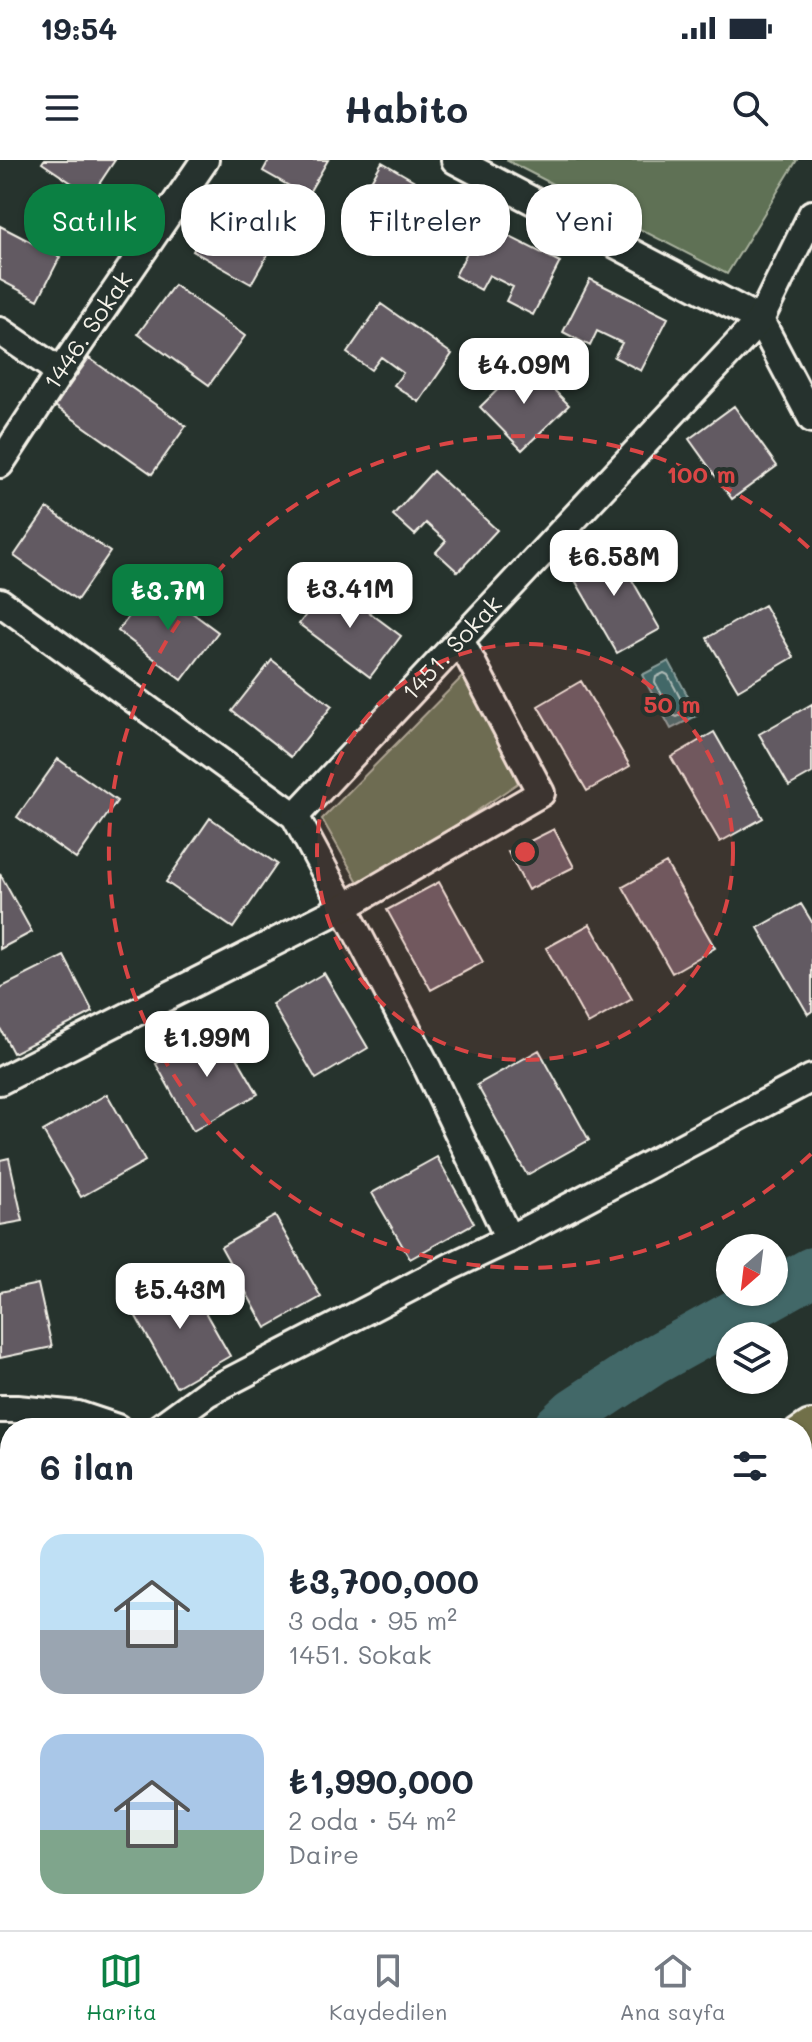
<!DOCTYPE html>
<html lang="tr">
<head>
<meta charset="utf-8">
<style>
	body { margin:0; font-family:Mali,sans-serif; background:#f2f2f3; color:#1f2937; height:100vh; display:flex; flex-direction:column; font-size:30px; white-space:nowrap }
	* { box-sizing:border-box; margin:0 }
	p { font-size:26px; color:#747a83 }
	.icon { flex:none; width:44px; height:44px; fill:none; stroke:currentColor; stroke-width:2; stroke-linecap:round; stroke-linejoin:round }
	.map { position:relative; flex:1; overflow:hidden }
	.sheet { position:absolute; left:0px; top:1258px; width:812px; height:512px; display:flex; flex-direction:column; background:#fff; border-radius:32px 32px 0 0; box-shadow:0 2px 6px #0004 }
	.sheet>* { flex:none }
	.top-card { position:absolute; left:24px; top:24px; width:764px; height:72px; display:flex; gap:16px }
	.needle { width:52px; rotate:208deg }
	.tools { position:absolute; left:716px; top:1074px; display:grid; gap:16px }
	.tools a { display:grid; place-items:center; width:72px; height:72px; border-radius:50%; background:#fff; box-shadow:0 2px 6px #0004; font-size:40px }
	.price { position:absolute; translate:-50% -68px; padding:0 18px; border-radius:16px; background:#fff; color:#222; font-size:26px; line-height:52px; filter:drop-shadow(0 2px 4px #0008) }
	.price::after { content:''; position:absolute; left:50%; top:48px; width:24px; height:18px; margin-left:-12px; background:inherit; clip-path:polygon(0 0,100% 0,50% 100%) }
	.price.on { background:#0b8043; color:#fff }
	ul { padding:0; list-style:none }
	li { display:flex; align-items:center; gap:24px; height:200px; padding:0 40px }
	li span { display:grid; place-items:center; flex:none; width:224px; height:160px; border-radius:24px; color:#555 }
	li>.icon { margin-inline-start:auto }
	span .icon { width:96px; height:96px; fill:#fffc; stroke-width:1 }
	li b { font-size:34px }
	h2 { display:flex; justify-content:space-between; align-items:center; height:96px; padding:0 40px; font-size:34px }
	.pill { padding:0 28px; border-radius:32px; background:#fff; box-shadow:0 2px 6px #0004; font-size:28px; line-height:72px }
	.pill.on { background:#0b8043; color:#fff }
	.status { display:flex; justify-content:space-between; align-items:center; height:56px; padding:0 40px; background:#fff; direction:ltr }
	.status svg { height:22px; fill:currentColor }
	header { display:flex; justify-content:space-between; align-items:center; height:104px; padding:0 40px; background:#fff; font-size:36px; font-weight:700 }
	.menu { display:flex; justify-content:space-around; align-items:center; height:112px; border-top:2px solid #e0e1e3; background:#fff; font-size:22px; color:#747a83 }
	.menu a { display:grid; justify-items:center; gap:4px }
	.menu .on { color:#0b8043 }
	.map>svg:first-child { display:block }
	.green { fill:#5e7154; stroke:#a9b19e; stroke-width:2 }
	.water { fill:#436768; stroke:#8a9e9b; stroke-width:2 }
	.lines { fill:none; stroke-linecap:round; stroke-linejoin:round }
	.shore { stroke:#adbab5; stroke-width:2 }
	.river { stroke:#436768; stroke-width:50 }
	.building { fill:#625a62; stroke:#f4f1e8; stroke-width:2 }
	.lane-casing { stroke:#f4f1e8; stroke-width:18 }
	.street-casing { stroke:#f4f1e8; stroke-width:32 }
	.highway-casing { stroke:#f4f1e8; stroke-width:50 }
	.lane { stroke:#26332d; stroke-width:12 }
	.street { stroke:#26332d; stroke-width:26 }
	.highway { stroke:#71704a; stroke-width:44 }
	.ring { fill:none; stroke:#da4645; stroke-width:4; stroke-dasharray:14 10 }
	.labels { text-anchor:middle; stroke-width:8; stroke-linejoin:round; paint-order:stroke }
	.street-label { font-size:24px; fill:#f4f1e8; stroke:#26332d }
	.centre { fill:#da4645; stroke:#26332d; stroke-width:4 }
	.ring-label { font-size:24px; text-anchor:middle; font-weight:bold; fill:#da4645; stroke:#26332d; stroke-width:8; stroke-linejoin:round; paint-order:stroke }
</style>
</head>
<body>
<div class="status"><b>19:54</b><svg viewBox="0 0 49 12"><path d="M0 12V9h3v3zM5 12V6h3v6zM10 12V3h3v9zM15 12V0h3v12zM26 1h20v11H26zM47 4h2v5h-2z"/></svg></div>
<header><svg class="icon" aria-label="menu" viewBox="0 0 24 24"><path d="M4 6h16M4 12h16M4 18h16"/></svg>Habito<svg class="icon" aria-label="search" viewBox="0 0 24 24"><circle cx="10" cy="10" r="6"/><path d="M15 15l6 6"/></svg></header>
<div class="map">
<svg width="812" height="1770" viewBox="0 0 812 1770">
	<rect width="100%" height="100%" fill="#26332d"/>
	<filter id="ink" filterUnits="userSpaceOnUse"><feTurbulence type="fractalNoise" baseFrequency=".0125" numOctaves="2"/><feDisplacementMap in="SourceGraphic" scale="16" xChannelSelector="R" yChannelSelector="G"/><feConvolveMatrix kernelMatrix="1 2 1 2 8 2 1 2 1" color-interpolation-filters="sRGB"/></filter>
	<g filter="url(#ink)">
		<path class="green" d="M506 0H797L727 114Z
			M468 511 518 623 362 729 322 659Z"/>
		<path class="water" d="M669 501 698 555 671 569 642 515Z"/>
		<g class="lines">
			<path class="shore" d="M664 513 668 515 686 549 685 553 677 557 673 555 655 522 656 517Z"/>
			<path class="river" d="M558 1268 575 1252 652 1201 812 1112
				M0 1661 10 1655"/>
		</g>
		<path class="building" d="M44 0H115L91 36 42 3Z
			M269 0H328L307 36 263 11Z
			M382 2 439 35 409 85 353 52Z
			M223 37 282 69 251 124 193 91Z
			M482 63 560 102 533 155 506 141 513 127 489 115 481 130 455 116Z
			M0 66 60 97 38 140 0 120Z
			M590 119 668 158 641 211 614 197 622 183 597 171 590 186 563 172Z
			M174 125 245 176 209 225 138 174Z
			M381 144 452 194 419 242 394 225 403 213 381 197 371 210 347 193Z
			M89 198 186 266 152 314 55 246Z
			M526 202 569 245 522 290 480 247Z
			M734 246 777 306 732 339 689 279Z
			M433 311 497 370 458 412 436 392 446 381 426 363 415 375 393 355Z
			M47 348 110 392 77 440 14 396Z
			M611 383 660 469 617 493 568 408Z
			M330 423 401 476 370 517 299 464Z
			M153 424 218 472 182 520 118 471Z
			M764 445 794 497 738 530 707 478Z
			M272 500 332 546 291 597 232 551Z
			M581 521 630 606 587 631 538 546Z
			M812 544V613L789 626 759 574Z
			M714 572 763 658 720 682 671 597Z
			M58 599 117 641 76 699 17 657Z
			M210 658 277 704 233 768 166 722Z
			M554 669 574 707 528 730 508 692Z
			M666 703 715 788 672 813 623 727Z
			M0 714 32 772 0 789Z
			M439 722 483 802 431 830 387 750Z
			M801 744 812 762V851L808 854 758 768Z
			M590 764 632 839 588 864 546 788Z
			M64 796 93 852 13 893 0 868V828Z
			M324 813 368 888 316 919 272 844Z
			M220 868 258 934 193 971 156 904Z
			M539 890 589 980 527 1015 477 925Z
			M107 934 145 1001 81 1037 43 971Z
			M437 997 474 1063 410 1099 372 1033Z
			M9 998 23 1061 0 1065V1000Z
			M275 1056 321 1137 266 1168 221 1087Z
			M184 1115 230 1196 176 1227 130 1146Z
			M38 1124 52 1187 0 1198V1132Z
			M812 1710V1770H740L739 1769 752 1760H802V1717Z"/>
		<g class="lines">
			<g class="lane-casing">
				<path id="lane" d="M802 1640 812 1634
					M642 1770 651 1760"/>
			</g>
			<g class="street-casing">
				<g id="street">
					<path d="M455 0 760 160 812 259"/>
					<path d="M0 171 60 212"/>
					<path id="s1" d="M0 304 60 212 205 0"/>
					<path d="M0 442 295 656 344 747 428 909 509 1079"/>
					<path id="s2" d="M295 656 760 160 812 54"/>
					<path d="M0 921 344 747 541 633 460 480"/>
					<path d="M0 1249H17L78 1255 117 1268"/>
					<path d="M159 1268 207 1233 452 1106 509 1079 812 918"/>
					<path d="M0 1593 10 1586"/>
				</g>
			</g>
			<g class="highway-casing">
				<path id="highway" d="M802 1280 812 1273
					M802 1365 812 1359
					M239 1770 249 1760
					M399 1770 407 1760"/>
			</g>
			<use href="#lane" class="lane"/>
			<use href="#street" class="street"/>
			<use href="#highway" class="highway"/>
		</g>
	</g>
	<circle cx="525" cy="692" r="208" fill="#da4645" fill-opacity=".12"/>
	<g class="ring">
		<circle cx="525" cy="692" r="208"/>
		<path d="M811 994A416 416 0 1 1 811 390"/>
	</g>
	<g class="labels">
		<g class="street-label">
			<text dy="8" stroke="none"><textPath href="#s1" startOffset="160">1446. Sokak</textPath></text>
			<text dy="8" stroke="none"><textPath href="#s2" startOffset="230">1451. Sokak</textPath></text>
		</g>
	</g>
	<circle cx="525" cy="692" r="12" class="centre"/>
	<g class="ring-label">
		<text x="701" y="323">100 m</text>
		<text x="672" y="553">50 m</text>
	</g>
</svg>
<div class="tools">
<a><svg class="needle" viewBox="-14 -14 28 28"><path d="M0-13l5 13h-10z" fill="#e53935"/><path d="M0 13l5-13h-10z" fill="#747a83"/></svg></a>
<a><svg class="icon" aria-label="layers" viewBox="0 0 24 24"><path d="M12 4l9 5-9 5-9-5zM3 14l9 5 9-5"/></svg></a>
</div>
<b class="price" style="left:524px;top:246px">₺4.09M</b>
<b class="price" style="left:614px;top:438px">₺6.58M</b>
<b class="price" style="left:350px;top:470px">₺3.41M</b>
<b class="price on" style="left:168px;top:472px">₺3.7M</b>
<b class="price" style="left:207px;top:919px">₺1.99M</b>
<b class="price" style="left:180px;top:1171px">₺5.43M</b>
<div class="top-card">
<a class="pill on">Satılık</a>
<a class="pill">Kiralık</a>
<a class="pill">Filtreler</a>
<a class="pill">Yeni</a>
</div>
<section class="sheet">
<h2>6 ilan<svg class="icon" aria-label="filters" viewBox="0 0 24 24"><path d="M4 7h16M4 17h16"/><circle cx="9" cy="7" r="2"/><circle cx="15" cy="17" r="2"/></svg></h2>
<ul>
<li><span style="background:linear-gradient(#bfe0f5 60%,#9aa5b1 0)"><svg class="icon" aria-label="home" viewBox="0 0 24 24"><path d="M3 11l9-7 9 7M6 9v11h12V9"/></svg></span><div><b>₺3,700,000</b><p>3 oda · 95 m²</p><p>1451. Sokak</p></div></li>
<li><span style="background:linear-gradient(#a9c7e8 60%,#7fa58c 0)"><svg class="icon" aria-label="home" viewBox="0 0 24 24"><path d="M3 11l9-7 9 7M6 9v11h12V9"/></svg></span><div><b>₺1,990,000</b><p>2 oda · 54 m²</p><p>Daire</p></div></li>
</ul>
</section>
</div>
<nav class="menu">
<a class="on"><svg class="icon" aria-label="map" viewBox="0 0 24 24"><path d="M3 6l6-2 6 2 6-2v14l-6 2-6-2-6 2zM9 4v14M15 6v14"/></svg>Harita</a>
<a><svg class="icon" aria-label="saved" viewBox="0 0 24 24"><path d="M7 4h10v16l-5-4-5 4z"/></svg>Kaydedilen</a>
<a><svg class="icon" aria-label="home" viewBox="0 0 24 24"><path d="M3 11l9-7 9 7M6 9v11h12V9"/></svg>Ana sayfa</a>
</nav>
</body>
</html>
